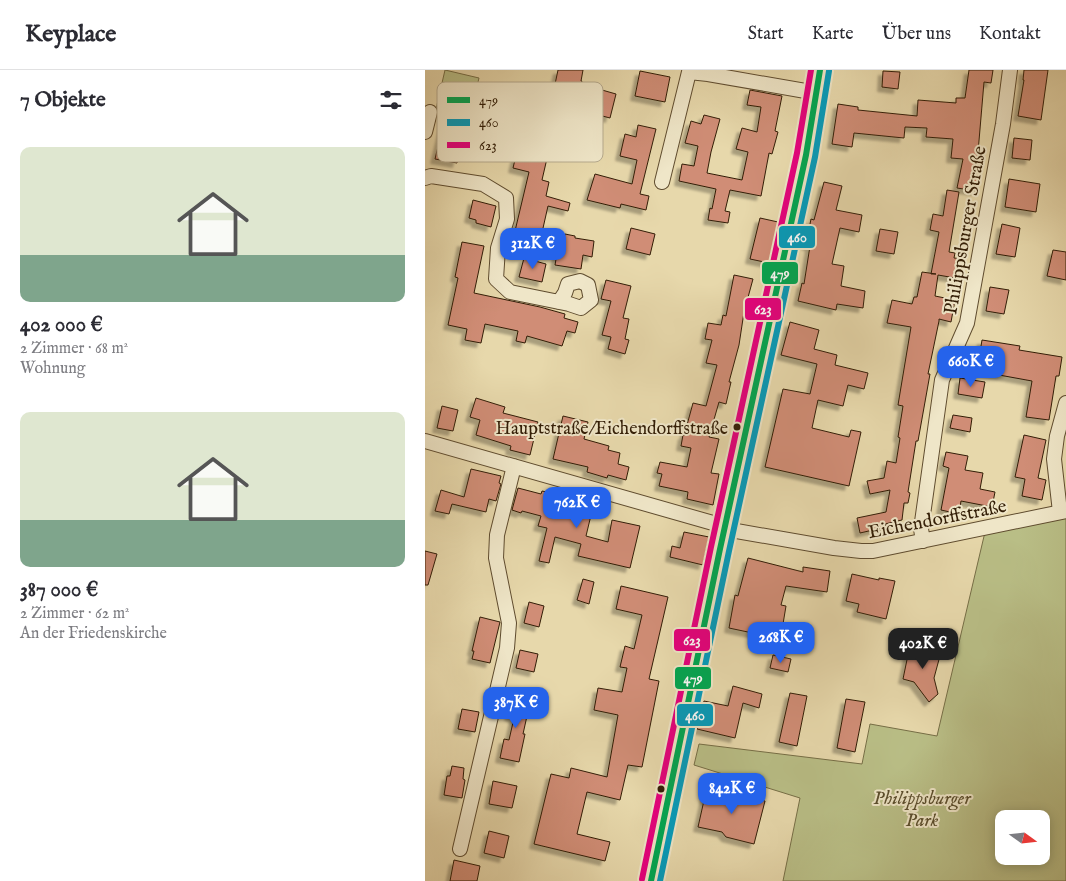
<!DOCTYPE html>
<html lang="de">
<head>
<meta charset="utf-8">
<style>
	body { margin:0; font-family:"IM FELL English",serif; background:#f7f7f7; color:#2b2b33; height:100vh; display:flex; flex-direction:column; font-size:19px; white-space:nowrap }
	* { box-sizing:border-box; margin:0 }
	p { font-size:16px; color:#7c7c81 }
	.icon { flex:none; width:28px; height:28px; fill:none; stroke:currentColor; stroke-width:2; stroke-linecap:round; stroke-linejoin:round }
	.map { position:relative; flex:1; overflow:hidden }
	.panel { display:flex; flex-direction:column; background:#fff; width:425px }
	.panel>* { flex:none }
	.needle { width:32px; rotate:105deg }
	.tools { position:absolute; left:570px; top:740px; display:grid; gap:10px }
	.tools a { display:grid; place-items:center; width:55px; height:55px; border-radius:10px; background:#fff; box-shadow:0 2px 12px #0003; font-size:25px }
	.price { position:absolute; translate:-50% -42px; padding:0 11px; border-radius:10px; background:#2563eb; color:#fff; font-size:16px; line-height:32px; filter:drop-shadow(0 1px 2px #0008) }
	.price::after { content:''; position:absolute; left:50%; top:30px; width:15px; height:11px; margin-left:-8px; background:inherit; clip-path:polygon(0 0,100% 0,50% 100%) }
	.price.on { background:#222; color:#fff }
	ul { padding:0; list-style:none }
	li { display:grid; align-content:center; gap:10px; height:265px; padding:0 20px }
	li span { display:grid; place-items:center; height:155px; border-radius:10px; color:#555 }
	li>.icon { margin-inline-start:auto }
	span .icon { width:90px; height:90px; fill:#fffc; stroke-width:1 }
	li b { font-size:21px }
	h2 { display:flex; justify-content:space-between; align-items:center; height:60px; padding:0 20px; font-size:21px }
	header { display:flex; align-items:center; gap:30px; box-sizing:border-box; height:70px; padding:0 25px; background:#fff; border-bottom:1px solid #e1e1e2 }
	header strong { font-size:24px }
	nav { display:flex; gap:28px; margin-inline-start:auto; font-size:18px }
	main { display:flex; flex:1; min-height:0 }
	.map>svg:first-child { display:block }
	.green { fill:#b9be86; stroke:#766e46; fill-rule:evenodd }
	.building { fill:#d08d76; stroke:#321d06; filter:url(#shadow) }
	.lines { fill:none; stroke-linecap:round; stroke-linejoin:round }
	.minor-casing { stroke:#5f4c2f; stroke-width:16 }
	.major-casing { stroke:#321d06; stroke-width:19 }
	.minor { stroke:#efe6c8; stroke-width:14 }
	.major { stroke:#e7d8ab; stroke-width:16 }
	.bus-1-casing { stroke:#efe6c8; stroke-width:10 }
	.bus-2-casing { stroke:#efe6c8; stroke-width:10 }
	.bus-3-casing { stroke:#efe6c8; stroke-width:10 }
	.bus-1 { stroke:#00a651; stroke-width:6 }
	.bus-2 { stroke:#059bba; stroke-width:6 }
	.bus-3 { stroke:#e5007d; stroke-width:6 }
	.bus-dot { fill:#321d06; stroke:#efe6c8; stroke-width:2 }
	.labels { text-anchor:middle; stroke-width:4; stroke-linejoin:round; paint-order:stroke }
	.bus-label { font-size:18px; fill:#321d06; stroke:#efe6c8; text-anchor:end }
	.street-label { font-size:19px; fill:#321d06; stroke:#efe6c8 }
	.park-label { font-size:19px; font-style:italic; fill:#5a4d2c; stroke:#efe6c8 }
	.key { fill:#efe6c8; stroke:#b6aa8e; stroke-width:1 }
	.key-label { font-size:14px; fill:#321d06 }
	.line-badge { stroke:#efe6c8; stroke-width:2 }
	.badge-label { font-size:14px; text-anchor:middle; font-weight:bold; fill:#fff }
</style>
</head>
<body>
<header>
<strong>Keyplace</strong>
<nav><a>Start</a><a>Karte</a><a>Über uns</a><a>Kontakt</a></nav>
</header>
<main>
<section class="panel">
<h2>7 Objekte<svg class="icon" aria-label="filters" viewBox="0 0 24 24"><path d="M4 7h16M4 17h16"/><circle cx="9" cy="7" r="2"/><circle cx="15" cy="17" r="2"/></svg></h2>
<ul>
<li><span style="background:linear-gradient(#dfe7d0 70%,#7fa58c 0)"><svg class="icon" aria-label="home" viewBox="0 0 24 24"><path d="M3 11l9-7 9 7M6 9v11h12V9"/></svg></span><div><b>402 000 €</b><p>2 Zimmer · 68 m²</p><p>Wohnung</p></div></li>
<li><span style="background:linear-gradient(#dfe7d0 70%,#7fa58c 0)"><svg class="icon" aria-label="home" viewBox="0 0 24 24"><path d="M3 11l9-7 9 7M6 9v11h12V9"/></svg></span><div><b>387 000 €</b><p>2 Zimmer · 62 m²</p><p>An der Friedenskirche</p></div></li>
</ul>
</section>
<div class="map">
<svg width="641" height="811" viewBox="0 0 641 811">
	<defs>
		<filter id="shadow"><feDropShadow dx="-4.5" dy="4.5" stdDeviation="1" flood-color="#0004"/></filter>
	</defs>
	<rect width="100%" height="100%" fill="#e7d8ab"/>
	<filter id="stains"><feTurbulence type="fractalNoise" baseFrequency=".004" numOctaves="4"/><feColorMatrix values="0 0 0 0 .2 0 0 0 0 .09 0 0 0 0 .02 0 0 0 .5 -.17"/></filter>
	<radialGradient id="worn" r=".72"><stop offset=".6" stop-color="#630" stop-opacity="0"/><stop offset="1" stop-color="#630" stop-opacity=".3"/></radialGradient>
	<path class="green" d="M20 0 54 8 44 48 11 39Z
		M641 447V811H358L375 728 269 695 274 674 437 694 445 654 512 666 560 462ZM579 749H616V786H579Z"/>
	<path class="building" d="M133 0H158L156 11H157L156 14 191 24 185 48 151 39 149 47 131 43 136 20 129 19Z
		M544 0H568L566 13 559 12 551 106H554L551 121 532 118 538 89 526 88 528 69 501 67 502 58 480 57 479 68 429 63 427 77 407 74 413 34 433 37V40L492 46 493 30 531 33V28H540Z
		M599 0H623L616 50 593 46 599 10H598Z
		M215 1 245 7 240 32 210 26Z
		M458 1 475 2 473 19 457 17Z
		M325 20 357 26 350 61 353 62 347 84 344 83 336 126 305 120 300 141 305 142 303 153 283 150 285 138 287 139 291 119 254 111 257 94 269 96 273 76 260 73 266 51 276 54 279 45 295 49 286 82 282 103 317 110 323 82 311 79 317 58 332 62 336 37 322 35Z
		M38 49 54 52 52 64 39 61 32 93 10 89 18 56 36 60Z
		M213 55 231 59 215 124 224 126 221 140 196 134 195 138 162 130 170 104 207 114 212 90 195 86 200 64 211 67Z
		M589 68 607 70 605 90 587 88Z
		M93 77 123 84 117 110 124 112 121 126 145 133 143 141 123 136 116 167 90 161 104 102 88 98Z
		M584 109 615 114 611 142 580 137Z
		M399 112 417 116 411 140 437 145 434 162 415 158 407 194 419 196 416 216 440 221 438 238 412 234 411 240 373 231 377 213 379 214 385 176 381 175 386 149 389 150Z
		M522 120 534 122 524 182 530 183 529 188 539 189 536 209 513 205 510 226 530 230 526 252 514 249V251L503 304H505L493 371H491L483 422 485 423 483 433H479L477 450 460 454 461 457 435 463 432 448 461 442 465 420 445 424 442 411 459 408 462 391 471 393 475 368 473 367 478 336 473 335 486 257 462 253 467 230 487 234 489 227H492L497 202 511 204H506L514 162 505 160 508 144 518 146Z
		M48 130 71 136 66 157 51 153V150L44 148Z
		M335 148 353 152 344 193 325 189Z
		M577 154 595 158 590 187 571 184Z
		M206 158 230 164 225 185 201 179Z
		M455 159 473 162 469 184 451 181Z
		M140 164 150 166V168L169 171 167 187 158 185 156 199 130 195 134 172 138 173Z
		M37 172 59 176 49 223 115 237 140 244 139 248 153 252 150 263 142 261 137 276 102 266 100 273 91 271 93 261 60 254 56 273 40 270 42 259 23 255 33 208 30 207Z
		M628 180 641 182V210L622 206Z
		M99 188 121 194 117 212 94 207Z
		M309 205 328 209 319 242 314 275 304 312H306L301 334 294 332 284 367 294 369 286 403 294 404 288 435 262 429 263 422 234 416 237 404 232 403 235 392 262 397 266 378 256 376 258 365 259 366 268 333 281 336 292 295 281 293 287 270 280 269 283 253 296 255 298 245 301 246Z
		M181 210 206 216 198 248 204 249 200 269 204 270 200 284 183 279 186 267 177 265 186 231 176 229Z
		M565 217 584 220 579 244 561 241Z
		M365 252 394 260 389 279 412 285 410 295 443 303 439 319 423 315 418 336 393 330 387 358 424 367 426 360 436 362 424 416 340 397 358 319 385 324 392 294 356 285Z
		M557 270 595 276 594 280 637 287 634 306H631L624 350 601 347 607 311 552 301Z
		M535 308 560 312 557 328 533 324Z
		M51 328 80 337 78 343 113 352 105 385 85 380 86 376 51 365 55 350 45 347Z
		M17 336 33 340 28 361 12 358Z
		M528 345 547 348 545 362 525 358Z
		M138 346 163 352 159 369 184 376 183 380 195 383 193 394 204 397 201 410 183 405 182 408 162 402 163 397 128 389Z
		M599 365 621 370 613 408 621 410 617 430 597 426 600 409 590 407Z
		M521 382 543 386 540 400 558 403 555 419 570 422 567 437 536 431 534 444 516 440 524 398 518 396Z
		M46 399 76 406 74 413 76 414 71 431 64 429 61 442 27 434 24 444 10 441 16 420 39 427Z
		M93 418 116 424 117 421 135 425 133 433 167 441 161 466 183 472 187 450 215 456 205 498 153 486 156 474 130 467 124 493 114 491 122 458 113 456 116 446 97 441 96 443 87 440Z
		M259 462 284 467 278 495 245 487 247 476 255 478Z
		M0 481 12 484 3 515H0Z
		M323 488 378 502V497L405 501 402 522 361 516 356 535 361 536 358 554 352 553 349 565 337 562V565L304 558 310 525 313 526Z
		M427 504 454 510V508L470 511 461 549 432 542 434 534 421 531Z
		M158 509 169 512 164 534 152 530Z
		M196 516 243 527 224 609 234 611 217 697 203 695 195 730 162 722 152 764 185 772 180 791 109 774 126 704 144 708 146 698 182 707 193 645 169 640 173 618 197 622 202 598 195 597 200 576 209 579 217 545 191 539Z
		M104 532 119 536 114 557 99 553Z
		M55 547 75 552 65 593 47 589 49 581H47Z
		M485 575 516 582 509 608 513 624 504 632 489 612 478 609Z
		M95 580 113 584 109 602 91 598Z
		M348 585 366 589 363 602 345 598Z
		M308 616 337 624 334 638 318 633 310 668 272 659 279 631 303 636Z
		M365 623 382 626 372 676 354 672Z
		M89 624 106 628 98 664H100L94 692 75 688 79 669 84 670 89 648 84 646Z
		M421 629 440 632 430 682 412 678Z
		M37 639 54 642 50 662 33 659Z
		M27 696 39 698 38 709 40 710 37 728 19 725 22 706H25Z
		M68 711 92 716 87 738 64 734Z
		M282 717 340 731 329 774 301 767 297 762 273 757Z
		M64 761 84 766 79 788 59 783Z
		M29 790 55 796 52 811H25Z"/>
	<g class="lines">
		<g class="minor-casing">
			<path id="minor" d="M0 62 5 42
				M0 108 6 106 58 114 81 128 82 149 73 178 71 209 85 222 144 234 156 238 166 230 163 215 155 211 143 214 140 223 134 232
				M237 112 264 2 283 4 392 23
				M0 371 295 455 300 459 409 478 436 481H448L641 441
				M635 442 629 389 632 366 641 333
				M498 471 496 459 517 310 542 253 578 54 585 0
				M35 779 82 578 84 553 71 488 72 465 89 396"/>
		</g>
		<g class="major-casing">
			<path id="major" d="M226 811 252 683 295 479 381 85 395 0"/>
		</g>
		<use href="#minor" class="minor"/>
		<use href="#major" class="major"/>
		<g class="bus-1-casing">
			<path id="bus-1" d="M226 811 295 479 381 85 395 0"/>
		</g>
		<g class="bus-2-casing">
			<path id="bus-2" d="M235 811 304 481 390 87 404 1"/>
		</g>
		<g class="bus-3-casing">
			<path id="bus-3" d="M217 809 286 477 372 83 386 0"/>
		</g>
		<use href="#bus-1" class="bus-1"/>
		<use href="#bus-2" class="bus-2"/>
		<use href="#bus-3" class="bus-3"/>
	</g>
	<g class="bus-dot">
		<circle cx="312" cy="357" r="4.5"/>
		<circle cx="236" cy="719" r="4.5"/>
	</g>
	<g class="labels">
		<g class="bus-label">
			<text x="303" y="364">Hauptstraße/Eichendorffstraße</text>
		</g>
		<g class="street-label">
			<text transform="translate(539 160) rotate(-80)" y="7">Philippsburger Straße</text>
			<text transform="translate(512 448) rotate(-11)" y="7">Eichendorffstraße</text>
		</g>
		<g class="park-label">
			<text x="497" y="734">Philippsburger<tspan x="497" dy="22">Park</tspan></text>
		</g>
	</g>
	<rect x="12" y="12" width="166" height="80" rx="8" class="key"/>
	<rect x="22" y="27" width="23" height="6" fill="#00a651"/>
	<rect x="22" y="49" width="23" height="7" fill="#059bba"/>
	<rect x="22" y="72" width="23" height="6" fill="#e5007d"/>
	<g class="key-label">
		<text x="54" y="35">479</text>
		<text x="54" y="57">460</text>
		<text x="54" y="80">623</text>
	</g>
	<g class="line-badge">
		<rect x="353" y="155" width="38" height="24" rx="5" fill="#059bba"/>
		<rect x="336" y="191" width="38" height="24" rx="5" fill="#00a651"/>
		<rect x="319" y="227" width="38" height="24" rx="5" fill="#e5007d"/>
		<rect x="248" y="558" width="38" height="24" rx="5" fill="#e5007d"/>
		<rect x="249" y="596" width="38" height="24" rx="5" fill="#00a651"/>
		<rect x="251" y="633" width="38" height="24" rx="5" fill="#059bba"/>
	</g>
	<g class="badge-label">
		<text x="372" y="172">460</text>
		<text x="355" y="208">479</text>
		<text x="338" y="244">623</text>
		<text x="267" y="575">623</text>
		<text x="268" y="613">479</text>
		<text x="270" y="650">460</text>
	</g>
	<rect width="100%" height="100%" filter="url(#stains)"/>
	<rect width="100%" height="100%" fill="url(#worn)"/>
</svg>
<div class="tools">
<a><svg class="needle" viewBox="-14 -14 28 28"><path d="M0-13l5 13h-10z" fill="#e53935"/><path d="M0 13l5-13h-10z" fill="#7c7c81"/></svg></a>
</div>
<b class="price" style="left:108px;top:200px">312K €</b>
<b class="price" style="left:546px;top:318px">660K €</b>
<b class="price" style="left:152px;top:459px">762K €</b>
<b class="price" style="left:356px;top:594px">268K €</b>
<b class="price on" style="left:498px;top:600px">402K €</b>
<b class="price" style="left:91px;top:659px">387K €</b>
<b class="price" style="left:307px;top:745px">842K €</b>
</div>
</main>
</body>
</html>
